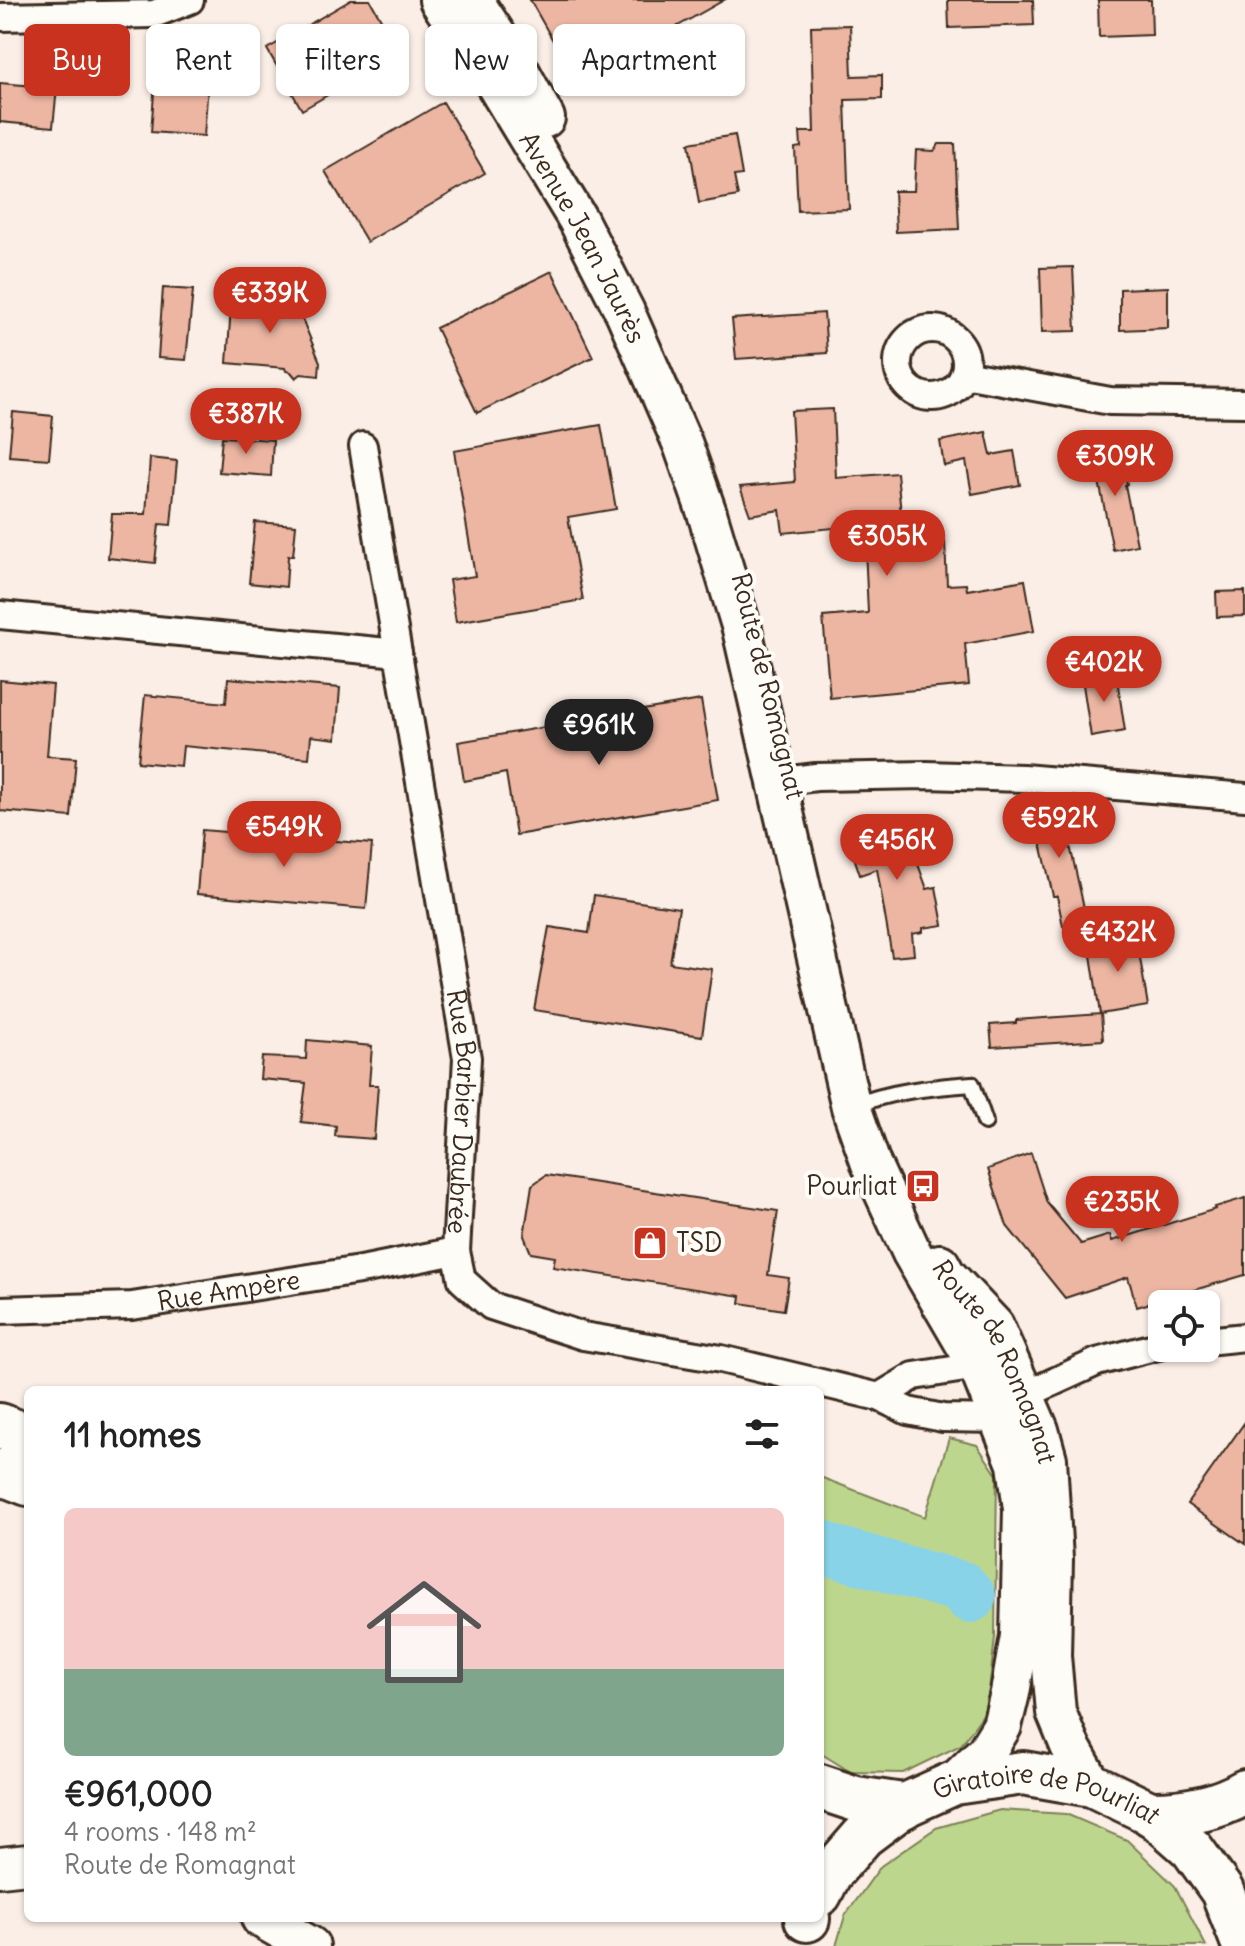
<!DOCTYPE html>
<html lang="en">
<head>
<meta charset="utf-8">
<style>
	body { margin:0; font-family:Delius,sans-serif; background:#f6f6f6; color:#222; height:100vh; display:flex; flex-direction:column; font-size:30px; white-space:nowrap }
	* { box-sizing:border-box; margin:0 }
	p { font-size:26px; color:#767676 }
	.icon { flex:none; width:44px; height:44px; fill:none; stroke:currentColor; stroke-width:2; stroke-linecap:round; stroke-linejoin:round }
	.map { position:relative; flex:1; overflow:hidden }
	.drawer { position:absolute; left:24px; top:1386px; width:800px; height:536px; display:flex; flex-direction:column; background:#fff; border-radius:12px; box-shadow:0 2px 6px #0004 }
	.drawer>* { flex:none }
	.hud { position:absolute; left:24px; top:24px; width:800px; height:72px; display:flex; gap:16px }
	.controls { position:absolute; left:1148px; top:1290px; display:grid; gap:16px }
	.controls a { display:grid; place-items:center; width:72px; height:72px; border-radius:12px; background:#fff; box-shadow:0 2px 6px #0004; font-size:40px }
	.price { position:absolute; translate:-50% -68px; padding:0 18px; border-radius:28px; background:#c8321e; color:#fff; font-size:26px; line-height:52px; filter:drop-shadow(0 2px 4px #0008) }
	.price::after { content:''; position:absolute; left:50%; top:48px; width:24px; height:18px; margin-left:-12px; background:inherit; clip-path:polygon(0 0,100% 0,50% 100%) }
	.price.on { background:#222; color:#fff }
	ul { padding:0; list-style:none }
	li { display:grid; align-content:center; gap:16px; height:424px; padding:0 40px }
	li+li { border-top:2px solid #e0e0e0 }
	li span { display:grid; place-items:center; height:248px; border-radius:12px; color:#555 }
	li>.icon { margin-inline-start:auto }
	span .icon { width:144px; height:144px; fill:#fffc; stroke-width:1 }
	li b { font-size:34px }
	h2 { display:flex; justify-content:space-between; align-items:center; height:96px; padding:0 40px; font-size:34px }
	.chip { padding:0 28px; border-radius:12px; background:#fff; box-shadow:0 2px 6px #0004; font-size:28px; line-height:72px }
	.chip.on { background:#c8321e; color:#fff }
	.map>svg:first-child { display:block }
	.green { fill:#bdd68d; stroke:#7c8056; stroke-width:2 }
	.lines { fill:none; stroke-linecap:round; stroke-linejoin:round }
	.river { stroke:#88d3e8; stroke-width:52 }
	.building { fill:#edb6a3; stroke:#3b2a1e; stroke-width:2 }
	.service-casing { stroke:#3b2a1e; stroke-width:20 }
	.minor-casing { stroke:#3b2a1e; stroke-width:32 }
	.secondary-casing { stroke:#3b2a1e; stroke-width:44 }
	.primary-casing { stroke:#3b2a1e; stroke-width:48 }
	.trunk-casing { stroke:#3b2a1e; stroke-width:50 }
	.service { stroke:#fdfcf7; stroke-width:14 }
	.minor { stroke:#fdfcf7; stroke-width:26 }
	.secondary { stroke:#fdfcf7; stroke-width:38 }
	.primary { stroke:#fdfcf7; stroke-width:42 }
	.trunk { stroke:#fdfcf7; stroke-width:44 }
	.labels { text-anchor:middle; stroke-width:8; stroke-linejoin:round; paint-order:stroke }
	.street-label { font-size:26px; fill:#3b2a1e; stroke:#fdfcf7 }
	.poi-label { font-size:26px; fill:#3b2a1e; stroke:#fdfcf7; text-anchor:end }
</style>
</head>
<body>
<div class="map">
<svg width="1245" height="1946" viewBox="0 0 1245 1946">
	<rect width="100%" height="100%" fill="#faeee6"/>
	<filter id="ink" filterUnits="userSpaceOnUse"><feTurbulence type="fractalNoise" baseFrequency=".0125" numOctaves="2"/><feDisplacementMap in="SourceGraphic" scale="16" xChannelSelector="R" yChannelSelector="G"/><feConvolveMatrix kernelMatrix="1 2 1 2 8 2 1 2 1" color-interpolation-filters="sRGB"/></filter>
	<g filter="url(#ink)">
		<path class="green" d="M949 1438 977 1445 997 1475 995 1637 987 1709 961 1745 903 1773 851 1772 820 1753V1477L925 1517Z
			M1000 1810 1066 1814 1127 1840 1175 1886 1206 1946H836L845 1916 881 1866 936 1828Z"/>
		<g class="lines">
			<path class="river" d="M820 1545 829 1550 962 1587 970 1597"/>
		</g>
		<path class="building" d="M351 0H370L400 53 302 110 267 49Z
			M530 0H724L577 83Z
			M948 0H1033L1034 25 949 28Z
			M1098 0H1151L1152 35 1099 37Z
			M850 25 852 76 882 75V99L845 100 849 209 798 211 795 148 801 147 800 132H814L811 26Z
			M155 81 208 85 204 136 151 132Z
			M0 83 57 88 53 127 0 122Z
			M443 102 485 173 367 242 325 171Z
			M735 135 742 175 734 176 738 196 699 203 689 143Z
			M939 144H955L959 229 896 232 894 191H914L916 150 934 151Z
			M1073 267 1076 331 1042 332 1040 268Z
			M552 271 593 357 477 413 436 328Z
			M1168 287V328L1120 330V289Z
			M163 288 193 290 186 360 158 358Z
			M232 293 293 297 320 362 319 376 301 374 296 378 291 372 286 371 285 368 227 363Z
			M824 313 827 353 736 359 732 319Z
			M833 409 836 478 897 473 904 544 945 542 947 585 966 584 967 590 1025 580 1034 631 965 644 969 685 830 698 823 617 868 613 864 525 783 533 780 510 750 515 740 487 795 482 791 411Z
			M13 412 53 416 49 459 9 456Z
			M601 425 616 509 568 517 583 600 456 622 449 580 475 576 454 451Z
			M986 432 991 455 1014 451 1020 485 972 494 966 461 944 466 940 441Z
			M222 437 273 440 271 476 219 472Z
			M1119 447 1127 484 1125 485 1137 545 1113 550 1093 452Z
			M150 458 177 461 171 525 159 524 155 563 108 558 112 514H146Z
			M255 522 296 525 293 556H288L286 587 249 583Z
			M1245 591V616L1217 617 1216 592Z
			M1116 672 1125 731 1091 737 1082 678Z
			M228 678 340 688 336 739 311 736 309 758 183 746 181 766 138 762 145 695 226 703Z
			M0 680 53 685 47 756 76 758 71 817 0 811Z
			M701 700 718 800 516 835 506 773 464 781 458 742Z
			M1047 796 1059 797 1087 921 1063 926 1057 896H1053L1034 812H1037L1034 799Z
			M901 817 927 889 936 887 943 925 923 928V932L912 934 914 955 892 957 877 869 860 875 846 833Z
			M202 830 372 844 366 909 197 894Z
			M594 895 679 908 670 963 712 969 702 1036 534 1010 549 927 589 933Z
			M1136 934 1148 1006 1100 1014 1089 942Z
			M1101 1014 1103 1040 992 1047 990 1025 1016 1023V1020Z
			M307 1040 372 1046 369 1085H378L374 1139 335 1136 336 1126 301 1122 306 1083 260 1079 262 1057 306 1059Z
			M1031 1153 1047 1203 1081 1244 1110 1235 1112 1241 1216 1209 1215 1207 1245 1198V1275L1137 1307 1128 1277 1065 1298 1007 1226 988 1169Z
			M546 1175 778 1211 768 1275 789 1278 784 1310 740 1303 741 1296 553 1267 555 1257 531 1253 524 1236 532 1185Z
			M1245 1422V1544L1187 1504Z"/>
		<g class="lines">
			<g class="service-casing">
				<path id="service" d="M851 1107C889 1091 932 1087 972 1084L985 1122"/>
			</g>
			<g class="minor-casing">
				<g id="minor">
					<path d="M0 17 154 14 190 0"/>
					<circle cx="932" cy="363" r="34"/>
					<path d="M964 374 1110 401 1245 403"/>
					<path d="M363 446 398 653"/>
					<path id="s1" d="M0 615 398 653 467 1058 456 1251 462 1280 491 1306 583 1336 721 1359 879 1397 908 1411 943 1418 999 1419 1011 1398 1025 1395 1097 1362 1162 1345"/>
					<path d="M776 782 816 777 927 775 1023 778 1245 797"/>
					<path id="s2" d="M0 1310 132 1306 366 1269 456 1251"/>
					<path d="M1206 1341 1245 1337"/>
					<path d="M879 1397 914 1376 978 1366 988 1376"/>
				</g>
			</g>
			<g class="secondary-casing">
				<g id="secondary">
					<path id="s3" d="M439 0 496 85 578 220 625 312 683 445 707 513 742 629 851 1107 871 1164 912 1253 978 1366 1017 1464 1023 1509 1020 1636 1010 1693 1002 1726 986 1752 954 1783"/>
					<path d="M473 0 519 70 545 118"/>
					<path id="s4" d="M940 1264 946 1275 994 1326 1039 1430 1047 1459 1053 1559 1051 1656 1056 1712 1070 1746 1092 1785"/>
					<path d="M0 1867 28 1864"/>
					<path d="M261 1918 310 1946"/>
				</g>
			</g>
			<g class="primary-casing">
				<g id="primary">
					<path id="s5" d="M820 1894 830 1874 863 1836 903 1806 954 1783 1023 1773 1092 1785 1152 1814 1192 1849 1222 1891 1244 1946"/>
				</g>
			</g>
			<g class="trunk-casing">
				<path id="trunk" d="M0 1426 28 1437
					M0 1472 28 1483
					M820 1787 856 1799 903 1806
					M1152 1814C1185 1814 1216 1809 1245 1792
					M807 1918V1919
					M1242 1938 1245 1923"/>
			</g>
			<use href="#service" class="service"/>
			<use href="#minor" class="minor"/>
			<use href="#secondary" class="secondary"/>
			<use href="#primary" class="primary"/>
			<use href="#trunk" class="trunk"/>
		</g>
	</g>
	<defs>
		<g id="bus-square" transform="scale(1.8)"><rect x="-9" y="-9" width="18" height="18" rx="4" fill="#c8321e" stroke="#fdfcf7"/><path d="M-5-6H5V4H4V6H2V4H-2V6H-4V4H-5ZM-3.5-4V0h7V-4ZM-3.5 1.2v1.5H-2V1.2ZM2 1.2v1.5H3.5V1.2Z" fill="#fff"/></g>
		<g id="shop-square" transform="scale(1.8)"><rect x="-9" y="-9" width="18" height="18" rx="4" fill="#c8321e" stroke="#fdfcf7"/><path d="M-5-2.5h2.3a2.7 3.5 0 0 1 5.4 0H5L5.5 6h-11ZM-1.5-2.5h3a1.5 2.3 0 0 0-3 0Z" fill="#fff"/></g>
	</defs>
	<g fill-rule="evenodd">
		<use href="#bus-square" x="923" y="1186"/>
		<use href="#shop-square" x="650" y="1243"/>
	</g>
	<g class="labels">
		<g class="street-label">
			<text dy="9" stroke="none"><textPath href="#s3" startOffset="278">Avenue Jean Jaurès</textPath></text>
			<text transform="translate(768 686) rotate(76)" y="9">Route de Romagnat</text>
			<text dy="9" stroke="none"><textPath href="#s1" startOffset="864">Rue Barbier Daubrée</textPath></text>
			<text dy="9" stroke="none"><textPath href="#s2" startOffset="230">Rue Ampère</textPath></text>
			<text dy="9" stroke="none"><textPath href="#s4" startOffset="114">Route de Romagnat</textPath></text>
			<text dy="9" stroke="none"><textPath href="#s5" startOffset="274">Giratoire de Pourliat</textPath></text>
		</g>
		<g class="poi-label">
			<text x="897" y="1195">Pourliat</text>
			<text x="676" y="1252" text-anchor="start">TSD</text>
		</g>
	</g>
</svg>
<div class="controls">
<a><svg class="icon" aria-label="locate" viewBox="0 0 24 24"><circle cx="12" cy="12" r="6"/><path d="M12 2v4M12 18v4M2 12h4M18 12h4"/></svg></a>
</div>
<b class="price" style="left:270px;top:335px">€339K</b>
<b class="price" style="left:246px;top:456px">€387K</b>
<b class="price" style="left:1115px;top:498px">€309K</b>
<b class="price" style="left:887px;top:578px">€305K</b>
<b class="price" style="left:1104px;top:704px">€402K</b>
<b class="price on" style="left:599px;top:767px">€961K</b>
<b class="price" style="left:1059px;top:860px">€592K</b>
<b class="price" style="left:284px;top:869px">€549K</b>
<b class="price" style="left:897px;top:882px">€456K</b>
<b class="price" style="left:1118px;top:974px">€432K</b>
<b class="price" style="left:1122px;top:1244px">€235K</b>
<div class="hud">
<a class="chip on">Buy</a>
<a class="chip">Rent</a>
<a class="chip">Filters</a>
<a class="chip">New</a>
<a class="chip">Apartment</a>
</div>
<section class="drawer">
<h2>11 homes<svg class="icon" aria-label="filters" viewBox="0 0 24 24"><path d="M4 7h16M4 17h16"/><circle cx="9" cy="7" r="2"/><circle cx="15" cy="17" r="2"/></svg></h2>
<ul>
<li><span style="background:linear-gradient(#f6c9c9 65%,#7fa58c 0)"><svg class="icon" aria-label="home" viewBox="0 0 24 24"><path d="M3 11l9-7 9 7M6 9v11h12V9"/></svg></span><div><b>€961,000</b><p>4 rooms · 148 m²</p><p>Route de Romagnat</p></div></li>
</ul>
</section>
</div>
</body>
</html>
